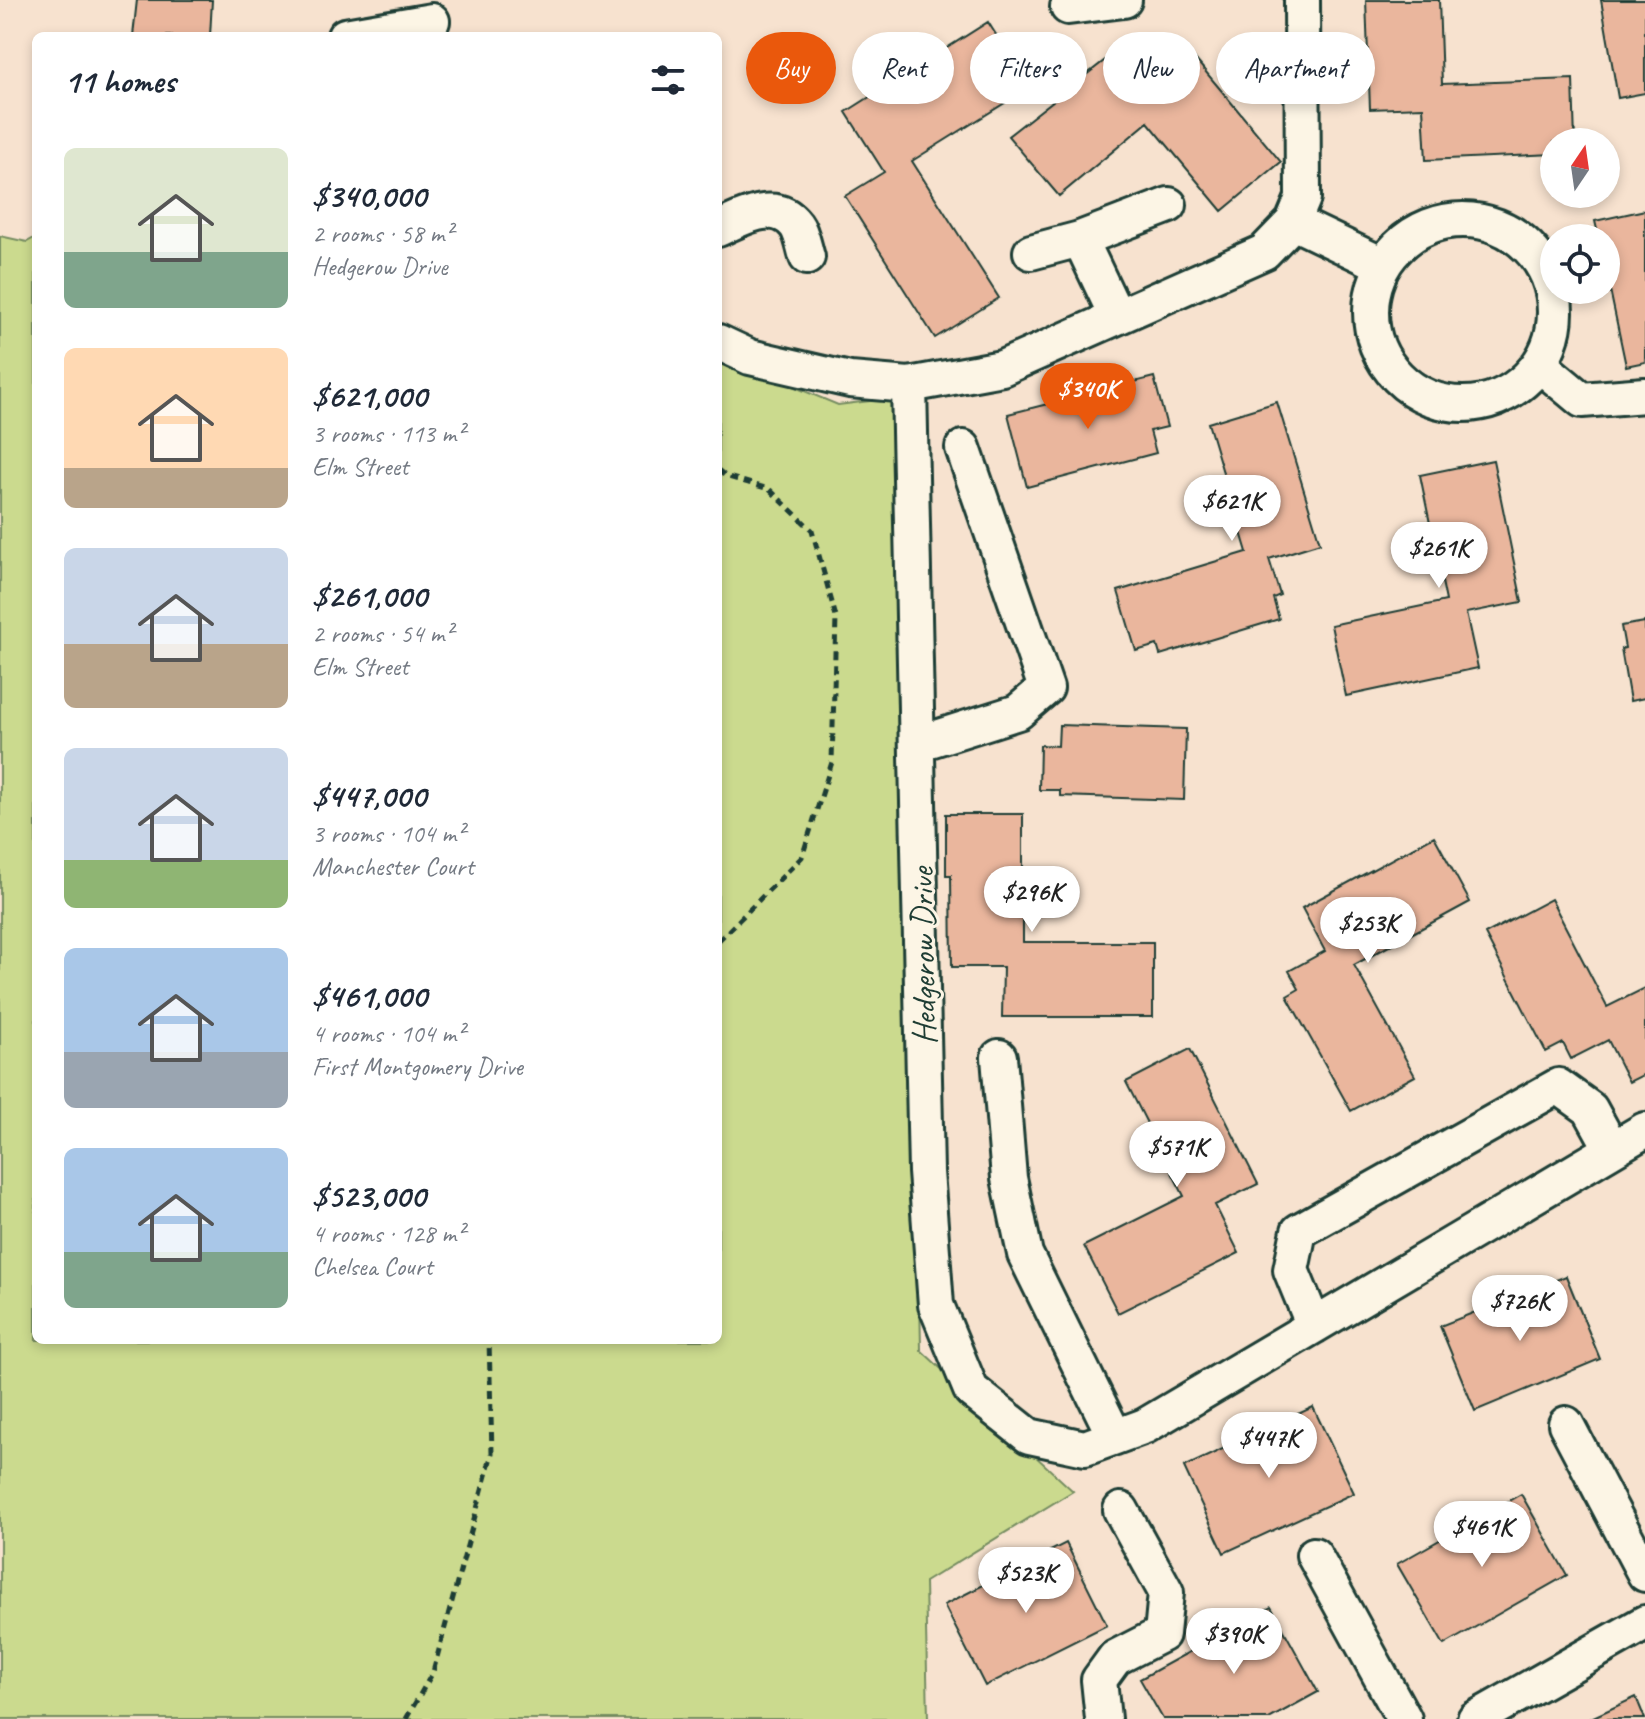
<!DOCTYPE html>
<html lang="en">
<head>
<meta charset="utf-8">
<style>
	body { margin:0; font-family:Caveat,sans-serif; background:#f6f6f7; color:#1f2937; height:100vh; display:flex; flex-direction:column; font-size:30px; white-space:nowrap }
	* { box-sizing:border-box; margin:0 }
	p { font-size:26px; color:#747a83 }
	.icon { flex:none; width:44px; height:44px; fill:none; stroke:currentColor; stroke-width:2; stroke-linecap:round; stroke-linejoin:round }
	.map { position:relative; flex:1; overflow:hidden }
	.panel { position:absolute; left:32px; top:32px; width:690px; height:1312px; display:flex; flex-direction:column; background:#fff; border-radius:12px; box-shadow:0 4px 12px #0003 }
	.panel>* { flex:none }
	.guide { position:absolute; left:746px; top:32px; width:760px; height:72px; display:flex; gap:16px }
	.needle { width:52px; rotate:13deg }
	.fabs { position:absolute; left:1540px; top:128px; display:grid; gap:16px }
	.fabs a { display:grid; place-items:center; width:80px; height:80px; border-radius:50%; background:#fff; box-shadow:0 4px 12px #0003; font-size:40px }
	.price { position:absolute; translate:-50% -68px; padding:0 18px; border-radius:28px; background:#fff; color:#222; font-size:26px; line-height:52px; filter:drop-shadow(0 2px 4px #0008) }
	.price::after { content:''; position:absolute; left:50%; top:48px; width:24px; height:18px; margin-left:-12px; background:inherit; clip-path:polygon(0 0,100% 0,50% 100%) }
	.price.active { background:#ea580c; color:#fff }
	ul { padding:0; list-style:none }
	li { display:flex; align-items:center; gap:24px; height:200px; padding:0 32px }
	li span { display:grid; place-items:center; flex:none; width:224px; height:160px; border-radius:12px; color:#555 }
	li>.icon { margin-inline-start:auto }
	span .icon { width:96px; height:96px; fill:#fffc; stroke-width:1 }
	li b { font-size:34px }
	h2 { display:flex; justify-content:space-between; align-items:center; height:96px; padding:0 32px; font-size:34px }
	.pill { padding:0 28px; border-radius:36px; background:#fff; box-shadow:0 4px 12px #0003; font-size:28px; line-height:72px }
	.pill.active { background:#ea580c; color:#fff }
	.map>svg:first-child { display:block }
	.green { fill:#cbda8e; stroke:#758c61; stroke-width:2 }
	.building { fill:#eab69d; stroke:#1f3d34; stroke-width:2 }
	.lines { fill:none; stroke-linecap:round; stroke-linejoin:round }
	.minor-casing { stroke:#1f3d34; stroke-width:40 }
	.path { stroke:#1f3d34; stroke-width:5; stroke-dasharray:8 6; stroke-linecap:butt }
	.minor { stroke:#fcf5e5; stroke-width:34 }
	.labels { text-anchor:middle; stroke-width:6; stroke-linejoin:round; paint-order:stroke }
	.street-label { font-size:34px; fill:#1f3d34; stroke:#fcf5e5 }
</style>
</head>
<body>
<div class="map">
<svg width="1645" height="1719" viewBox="0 0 1645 1719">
	<rect width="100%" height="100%" fill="#f7e2cf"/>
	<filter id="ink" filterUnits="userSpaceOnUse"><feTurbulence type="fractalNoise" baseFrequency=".0125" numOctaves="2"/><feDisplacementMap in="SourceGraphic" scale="16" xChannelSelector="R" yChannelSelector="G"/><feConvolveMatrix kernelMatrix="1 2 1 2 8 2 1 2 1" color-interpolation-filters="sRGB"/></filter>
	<g filter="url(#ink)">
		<path class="green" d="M0 236 27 242 36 237V1340H718V355L838 405 894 398 914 964 921 1350 1073 1491 925 1582 928 1719H0Z"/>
		<path class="building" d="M137 0H212L210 36H133Z
			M1366 0H1439L1442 84 1573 79 1575 142H1554V154L1426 160 1423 107 1370 109Z
			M1601 0H1645V93L1618 98Z
			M988 22 1012 60 1009 62 1027 89 912 161 999 298 935 338 845 196 884 172 846 112Z
			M1113 54 1149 97 1195 59 1281 162 1222 211 1148 122 1059 196 1008 136Z
			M1645 210V362L1626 366 1606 271V238H1599L1595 221Z
			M1154 377 1167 427 1150 431 1156 453 1027 487 1008 414Z
			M1277 402 1320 543 1269 559 1280 595 1273 598 1279 619 1160 655 1157 645 1136 651 1118 591 1247 552 1208 423Z
			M1493 460 1522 602 1466 613 1478 668 1346 696 1331 625 1446 601 1420 475Z
			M1645 622V698L1630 701 1621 649 1625 648 1621 626Z
			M1059 725 1186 729 1184 800 1060 796V790H1039L1040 745 1058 746Z
			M946 814H1023V942H1153V1017H1002L1003 967H952L951 875H946Z
			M1434 836 1470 902 1354 965 1415 1076 1351 1111 1287 996 1299 989 1289 971 1325 951 1302 908Z
			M1551 899 1607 1007 1645 988V1074L1629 1082 1608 1040 1571 1059 1563 1043 1546 1052 1485 934Z
			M1190 1049 1258 1184 1215 1205 1239 1253 1118 1313 1084 1246 1184 1196 1126 1082Z
			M1566 1276 1600 1359 1475 1411 1440 1326Z
			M1313 1407 1354 1493 1224 1553 1184 1467Z
			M1521 1494 1567 1575 1444 1645 1397 1564Z
			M1066 1543 1107 1625 985 1686 944 1605Z
			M1271 1607 1318 1692 1269 1719H1163L1140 1679Z
			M1636 1697 1645 1719H1589Z"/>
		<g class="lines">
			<g class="minor-casing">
				<path id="minor" d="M1068 7 1124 0
					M345 36 432 21
					M1371 312a92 92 0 1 1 184 0a92 92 0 1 1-184 0Z
					M1293 222 1383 265
					M718 229C741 218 776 198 796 225 802 233 804 248 807 257
					M1031 252 1080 239
					M1117 317 1080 239 1169 205
					M718 342 750 357 850 380 909 385 1002 368 1264 252 1293 222 1303 198 1302 0
					M1540 365 1582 400 1645 395
					M909 385 926 1172 936 1305 971 1390 1029 1436 1085 1448 1145 1426 1645 1130
					M917 744 1018 712 1046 688 963 448
					M999 1057 1009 1178 1025 1254 1115 1437
					M1314 1326 1291 1270 1299 1231 1558 1086 1590 1109 1612 1149
					M1566 1424 1645 1574
					M1314 1555 1404 1719
					M1103 1719 1099 1680 1115 1658 1162 1634 1166 1592 1121 1510
					M1475 1719 1645 1623"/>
			</g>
			<path class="path" d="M718 470 725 476 769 489 812 530 836 617 832 762 802 857 718 941
				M406 1719 433 1672 492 1453 489 1340"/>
			<use href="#minor" class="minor"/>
		</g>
	</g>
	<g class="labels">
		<g class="street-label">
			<text transform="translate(922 956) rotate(-91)" y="12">Hedgerow Drive</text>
		</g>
	</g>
</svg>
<div class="fabs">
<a><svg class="needle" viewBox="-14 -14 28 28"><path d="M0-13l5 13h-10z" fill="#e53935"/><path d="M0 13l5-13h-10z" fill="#747a83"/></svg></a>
<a><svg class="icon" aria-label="locate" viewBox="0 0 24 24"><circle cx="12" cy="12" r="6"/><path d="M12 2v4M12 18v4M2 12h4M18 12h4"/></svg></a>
</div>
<b class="price active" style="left:1088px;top:431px">$340K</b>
<b class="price" style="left:1232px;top:543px">$621K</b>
<b class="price" style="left:1439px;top:590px">$261K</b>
<b class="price" style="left:1032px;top:934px">$296K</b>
<b class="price" style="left:1368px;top:965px">$253K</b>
<b class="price" style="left:1177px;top:1189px">$571K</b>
<b class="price" style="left:1520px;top:1343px">$726K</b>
<b class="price" style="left:1269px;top:1480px">$447K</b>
<b class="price" style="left:1482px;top:1569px">$461K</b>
<b class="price" style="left:1026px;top:1615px">$523K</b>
<b class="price" style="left:1234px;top:1676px">$390K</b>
<div class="guide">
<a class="pill active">Buy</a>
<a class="pill">Rent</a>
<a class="pill">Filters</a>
<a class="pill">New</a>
<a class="pill">Apartment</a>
</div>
<section class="panel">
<h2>11 homes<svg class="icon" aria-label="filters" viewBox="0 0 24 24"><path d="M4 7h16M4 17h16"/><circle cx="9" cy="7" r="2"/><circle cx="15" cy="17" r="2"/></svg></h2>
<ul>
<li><span style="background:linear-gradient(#dfe7d0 65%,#7fa58c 0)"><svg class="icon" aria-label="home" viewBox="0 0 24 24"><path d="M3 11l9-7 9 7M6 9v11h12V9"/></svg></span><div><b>$340,000</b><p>2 rooms · 58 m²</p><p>Hedgerow Drive</p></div></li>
<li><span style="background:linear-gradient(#ffd9b3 75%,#b9a48a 0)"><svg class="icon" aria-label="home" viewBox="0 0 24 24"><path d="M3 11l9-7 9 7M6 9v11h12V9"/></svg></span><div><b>$621,000</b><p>3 rooms · 113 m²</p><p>Elm Street</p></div></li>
<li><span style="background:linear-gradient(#c9d6e8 60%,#b9a48a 0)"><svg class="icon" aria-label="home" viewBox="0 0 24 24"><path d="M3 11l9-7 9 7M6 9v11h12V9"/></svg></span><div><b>$261,000</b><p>2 rooms · 54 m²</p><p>Elm Street</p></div></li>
<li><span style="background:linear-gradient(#c9d6e8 70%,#8fb573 0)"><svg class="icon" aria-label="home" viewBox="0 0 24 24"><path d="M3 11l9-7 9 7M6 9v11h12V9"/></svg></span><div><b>$447,000</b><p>3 rooms · 104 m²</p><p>Manchester Court</p></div></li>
<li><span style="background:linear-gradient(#a9c7e8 65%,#9aa5b1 0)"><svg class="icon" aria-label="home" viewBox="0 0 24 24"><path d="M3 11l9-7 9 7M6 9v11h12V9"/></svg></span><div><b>$461,000</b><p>4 rooms · 104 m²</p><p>First Montgomery Drive</p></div></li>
<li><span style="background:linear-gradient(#a9c7e8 65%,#7fa58c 0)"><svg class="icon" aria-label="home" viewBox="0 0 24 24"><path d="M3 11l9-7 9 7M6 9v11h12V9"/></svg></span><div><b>$523,000</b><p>4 rooms · 128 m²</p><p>Chelsea Court</p></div></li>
</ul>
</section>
</div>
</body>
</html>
